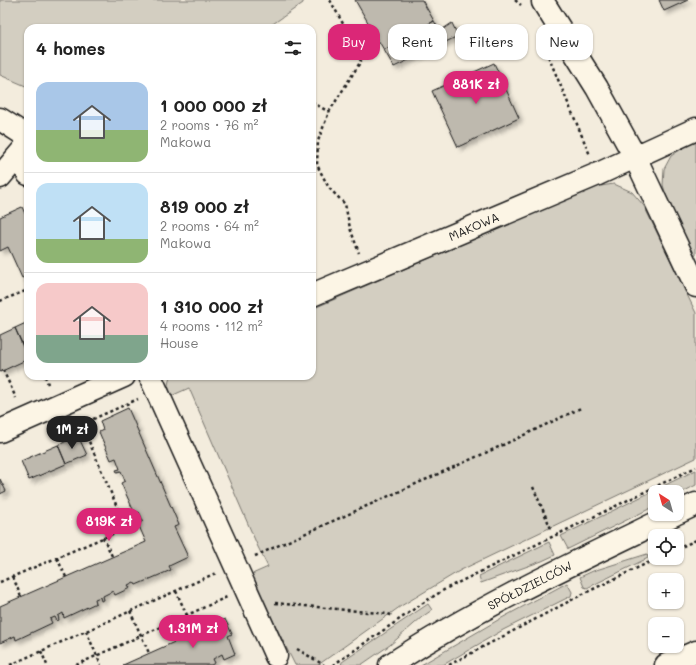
<!DOCTYPE html>
<html lang="en">
<head>
<meta charset="utf-8">
<style>
	body { margin:0; font-family:Mali,sans-serif; background:#f2f2f2; color:#222; height:100vh; display:flex; flex-direction:column; font-size:15px; white-space:nowrap }
	* { box-sizing:border-box; margin:0 }
	p { font-size:13px; color:#767676 }
	.icon { flex:none; width:22px; height:22px; fill:none; stroke:currentColor; stroke-width:2; stroke-linecap:round; stroke-linejoin:round }
	.map { position:relative; flex:1; overflow:hidden }
	.details { position:absolute; left:24px; top:24px; width:292px; height:356px; display:flex; flex-direction:column; background:#fff; border-radius:12px; box-shadow:0 1px 3px #0004 }
	.details>* { flex:none }
	.guide { position:absolute; left:328px; top:24px; width:308px; height:36px; display:flex; gap:8px }
	.needle { width:26px; rotate:323deg }
	.tools { position:absolute; left:648px; top:485px; display:grid; gap:8px }
	.tools a { display:grid; place-items:center; width:36px; height:36px; border-radius:8px; background:#fff; box-shadow:0 1px 3px #0004; font-size:20px }
	.price { position:absolute; translate:-50% -34px; padding:0 9px; border-radius:14px; background:#db2777; color:#fff; font-size:13px; line-height:26px; filter:drop-shadow(0 1px 2px #0008) }
	.price::after { content:''; position:absolute; left:50%; top:24px; width:12px; height:9px; margin-left:-6px; background:inherit; clip-path:polygon(0 0,100% 0,50% 100%) }
	.price.on { background:#222; color:#fff }
	ul { padding:0; list-style:none }
	li { display:flex; align-items:center; gap:12px; height:100px; padding:0 12px }
	li+li { border-top:1px solid #e0e0e0 }
	li span { display:grid; place-items:center; flex:none; width:112px; height:80px; border-radius:12px; color:#555 }
	li>.icon { margin-inline-start:auto }
	span .icon { width:48px; height:48px; fill:#fffc; stroke-width:1 }
	li b { font-size:17px }
	h2 { display:flex; justify-content:space-between; align-items:center; height:48px; padding:0 12px; font-size:17px }
	.tag { padding:0 14px; border-radius:12px; background:#fff; box-shadow:0 1px 3px #0004; font-size:14px; line-height:36px }
	.tag.on { background:#db2777; color:#fff }
	.map>svg:first-child { display:block }
	.green { fill:#d3cec1; stroke:#78756e }
	.building { fill:#beb9ae; stroke:#1c1c1c; filter:url(#shadow) }
	.lines { fill:none; stroke-linecap:round; stroke-linejoin:round }
	.minor-casing { stroke:#1c1c1c; stroke-width:25 }
	.path { stroke:#1c1c1c; stroke-width:2.5; stroke-dasharray:3 3; stroke-linecap:butt }
	.minor { stroke:#fcf5e5; stroke-width:22 }
	.labels { text-anchor:middle; stroke-width:4; stroke-linejoin:round; paint-order:stroke }
	.street-label { font-size:12px; fill:#1c1c1c; stroke:#fcf5e5 }
</style>
</head>
<body>
<div class="map">
<svg width="696" height="665" viewBox="0 0 696 665">
	<defs>
		<filter id="shadow"><feDropShadow dx="3.5" dy="3.5" stdDeviation="2" flood-color="#0004"/></filter>
	</defs>
	<rect width="100%" height="100%" fill="#f3ecdd"/>
	<filter id="ink" filterUnits="userSpaceOnUse"><feTurbulence type="fractalNoise" baseFrequency=".025" numOctaves="2"/><feDisplacementMap in="SourceGraphic" scale="8" xChannelSelector="R" yChannelSelector="G"/><feConvolveMatrix kernelMatrix="1 2 1 2 8 2 1 2 1" color-interpolation-filters="sRGB"/></filter>
	<g filter="url(#ink)">
		<path class="green" d="M0 0H303V3L267 28H28V87L0 75Z
			M696 139V255L691 251 666 195 663 185 664 169 671 156Z
			M614 184 632 192 644 206 696 313V458L461 570 401 606 318 665H295L250 575 268 567 258 547 189 388 171 396 168 385 170 376H312V309L594 187Z
			M696 470V485L677 495V492H655V506L568 549 561 536Z
			M549 542 555 555 542 561 481 583 479 576Z
			M647 554 648 558 587 588 584 587 580 577 593 571Z
			M567 583 572 592 571 596 503 630 443 665H421L498 620Z
			M428 604 432 610 422 617 390 645 361 665H341L342 662Z"/>
		<path class="building" d="M355 0H422L434 21 384 50Z
			M659 0H688L664 11Z
			M434 21 440 31 452 23 458 36 394 67 384 50Z
			M494 63 519 118 458 147 432 91Z
			M22 207 28 220V275L22 278 8 247 0 251V217Z
			M28 322V353L27 354 15 328Z
			M15 328 28 359 0 372V335Z
			M128 408 179 525 174 527 188 557 169 566 171 570 136 585 134 582 128 585 130 588 115 595 113 591 103 596 104 600 101 601 100 597 95 599 96 603 64 618 63 613 58 616 59 620 57 621 55 617 50 619 52 623 16 640 15 636 0 643V606L146 542 138 524 143 521 139 512 135 514 121 483 125 481 121 471 117 472 116 470 120 469 116 458 111 460 99 432 103 430 100 421Z
			M78 436 87 455 66 464 58 445Z
			M58 445 66 464 29 480 21 461Z
			M0 479 6 491 0 494Z
			M225 619 232 634 228 636 235 654 224 659 222 654 213 659 215 663 211 665H123L199 631V632Z"/>
		<g class="lines">
			<g class="minor-casing">
				<path id="minor" d="M543 2 597 88 635 157 696 286
					M0 119 28 137
					M18 156 28 174
					M0 177 28 144
					M312 295 598 174 696 129
					M150 376 276 656
					M0 431 124 376
					M677 513 696 504
					M390 665C480 606 578 561 675 514
					M666 665 696 652"/>
			</g>
			<path class="path" d="M330 0 347 31 353 47 361 61 329 112 318 141 317 165 329 188 345 204 350 228 359 253
				M515 0 521 5
				M546 51 590 155
				M312 102 329 112
				M0 301 28 290
				M3 370 16 398
				M45 376 48 384
				M82 424 138 399
				M533 487 552 531
				M103 537 112 556
				M677 549 696 540
				M255 556 503 445 581 408
				M57 558 66 577
				M13 577 21 597
				M0 582 126 528 79 418
				M176 591 195 633
				M275 603 388 614 393 616
				M130 611 149 653
				M86 631 101 665
				M297 649 324 665
				M41 651 47 665
				M10 665 216 573
				M76 665 227 597
				M333 665 426 601 447 588 696 467
				M449 665 581 595 658 558"/>
			<use href="#minor" class="minor"/>
		</g>
	</g>
	<g class="labels">
		<g class="street-label">
			<text transform="translate(474 227) rotate(-23)" y="4">MAKOWA</text>
			<text transform="translate(530 586) rotate(-27)" y="4">SPÓŁDZIELCÓW</text>
		</g>
	</g>
</svg>
<div class="tools">
<a><svg class="needle" viewBox="-14 -14 28 28"><path d="M0-13l5 13h-10z" fill="#e53935"/><path d="M0 13l5-13h-10z" fill="#767676"/></svg></a>
<a><svg class="icon" aria-label="locate" viewBox="0 0 24 24"><circle cx="12" cy="12" r="6"/><path d="M12 2v4M12 18v4M2 12h4M18 12h4"/></svg></a>
<a>+</a>
<a>−</a>
</div>
<b class="price" style="left:476px;top:105px">881K zł</b>
<b class="price on" style="left:72px;top:450px">1M zł</b>
<b class="price" style="left:109px;top:542px">819K zł</b>
<b class="price" style="left:193px;top:649px">1.31M zł</b>
<div class="guide">
<a class="tag on">Buy</a>
<a class="tag">Rent</a>
<a class="tag">Filters</a>
<a class="tag">New</a>
</div>
<section class="details">
<h2>4 homes<svg class="icon" aria-label="filters" viewBox="0 0 24 24"><path d="M4 7h16M4 17h16"/><circle cx="9" cy="7" r="2"/><circle cx="15" cy="17" r="2"/></svg></h2>
<ul>
<li><span style="background:linear-gradient(#a9c7e8 60%,#8fb573 0)"><svg class="icon" aria-label="home" viewBox="0 0 24 24"><path d="M3 11l9-7 9 7M6 9v11h12V9"/></svg></span><div><b>1 000 000 zł</b><p>2 rooms · 76 m²</p><p>Makowa</p></div></li>
<li><span style="background:linear-gradient(#bfe0f5 70%,#8fb573 0)"><svg class="icon" aria-label="home" viewBox="0 0 24 24"><path d="M3 11l9-7 9 7M6 9v11h12V9"/></svg></span><div><b>819 000 zł</b><p>2 rooms · 64 m²</p><p>Makowa</p></div></li>
<li><span style="background:linear-gradient(#f6c9c9 65%,#7fa58c 0)"><svg class="icon" aria-label="home" viewBox="0 0 24 24"><path d="M3 11l9-7 9 7M6 9v11h12V9"/></svg></span><div><b>1 310 000 zł</b><p>4 rooms · 112 m²</p><p>House</p></div></li>
</ul>
</section>
</div>
</body>
</html>
